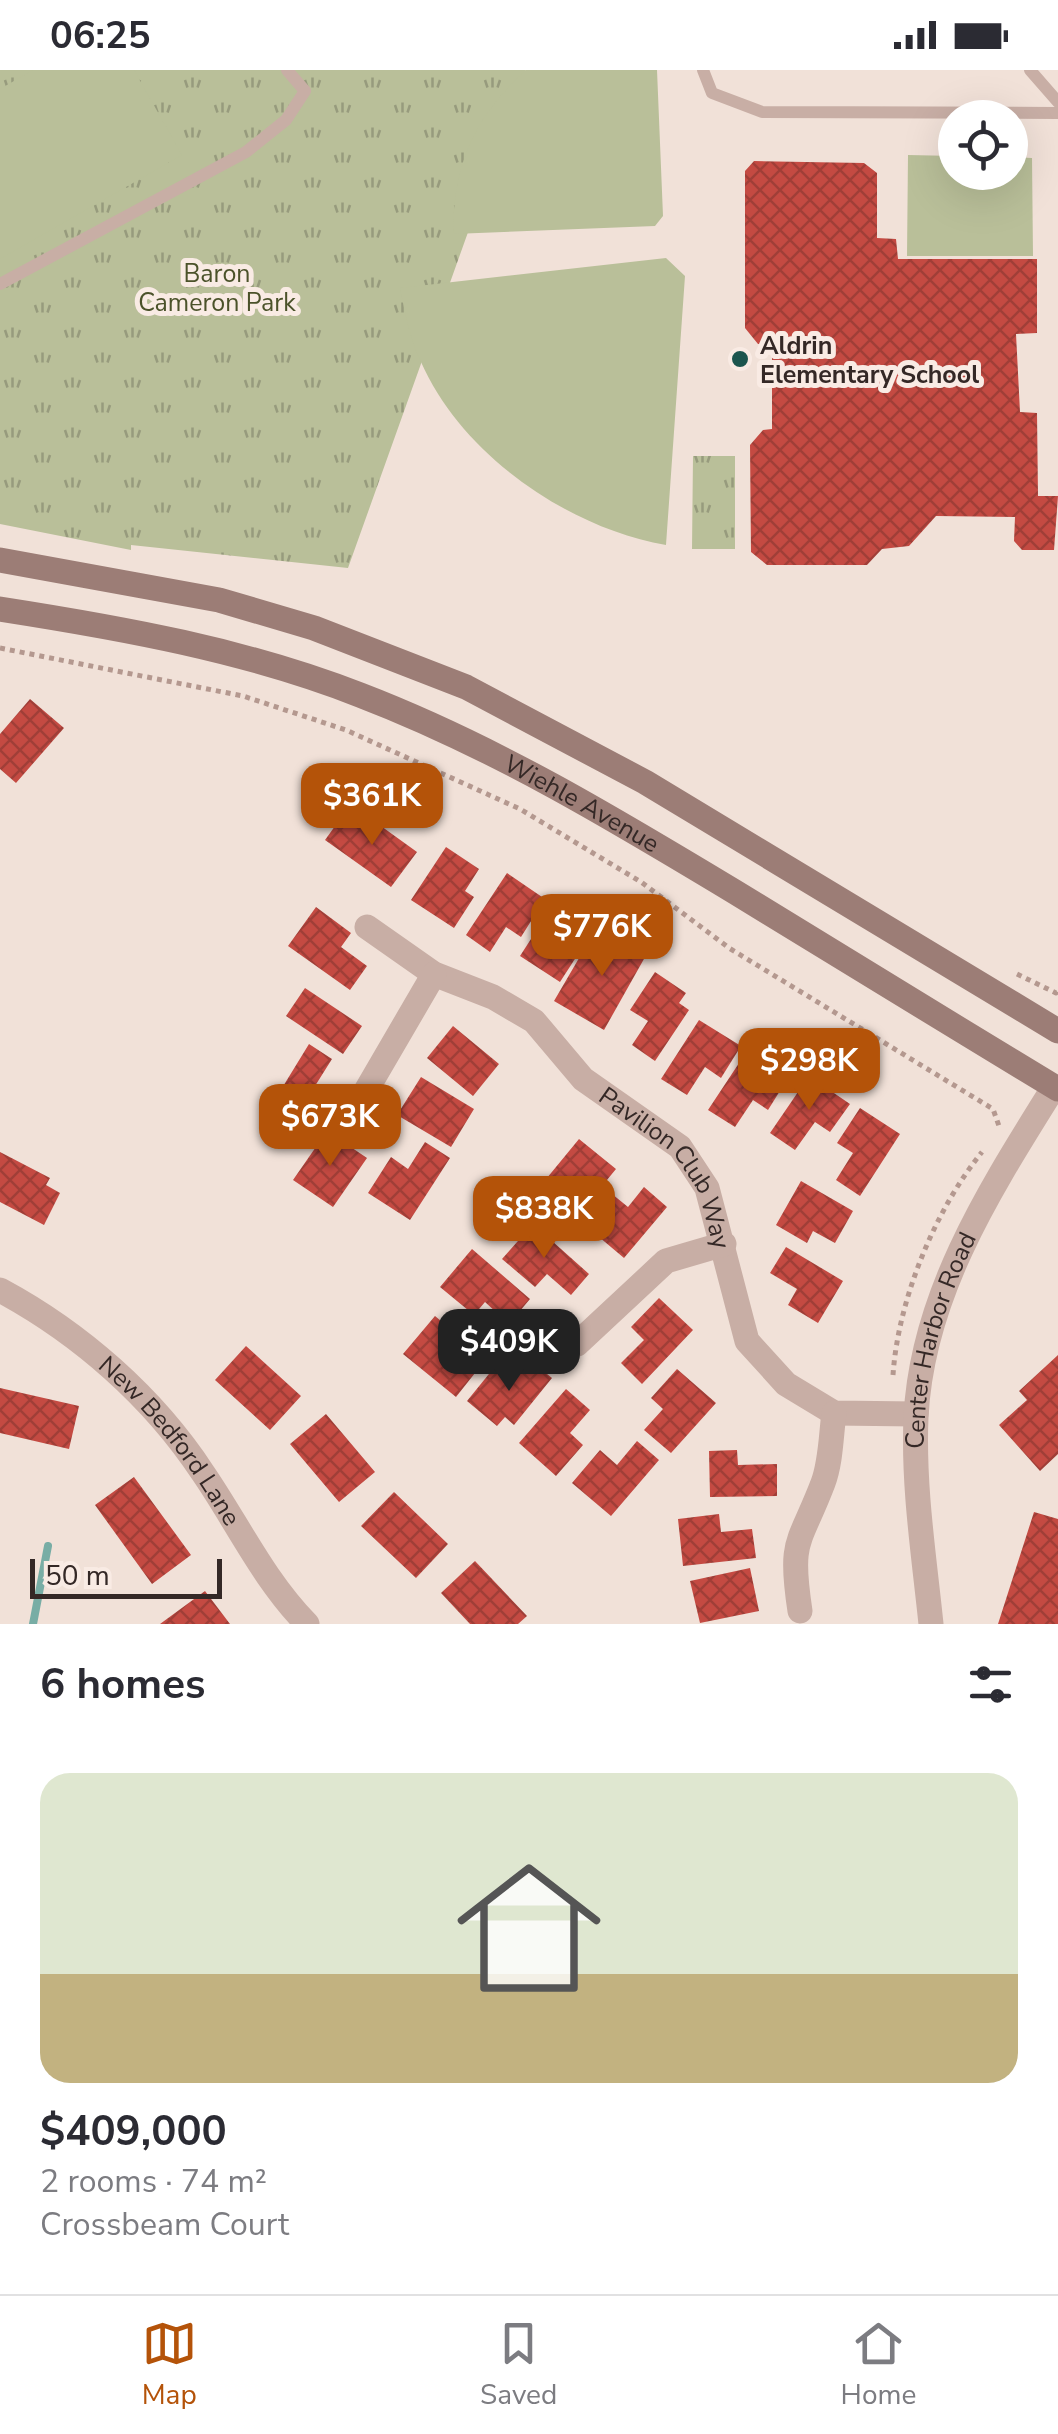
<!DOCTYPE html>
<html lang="en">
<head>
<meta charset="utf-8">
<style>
	body { margin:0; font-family:"Nunito Sans",sans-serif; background:#f7f7f7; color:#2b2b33; height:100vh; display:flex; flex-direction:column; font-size:38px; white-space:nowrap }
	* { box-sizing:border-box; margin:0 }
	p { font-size:32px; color:#7c7c81 }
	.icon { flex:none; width:55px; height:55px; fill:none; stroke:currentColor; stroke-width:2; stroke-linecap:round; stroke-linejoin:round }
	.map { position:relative; height:1554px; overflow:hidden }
	.panel { display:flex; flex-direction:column; background:#fff; flex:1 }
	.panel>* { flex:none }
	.controls { position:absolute; left:938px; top:30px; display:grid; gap:20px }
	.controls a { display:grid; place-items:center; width:90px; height:90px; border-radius:50%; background:#fff; box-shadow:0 10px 40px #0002; font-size:50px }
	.scale { position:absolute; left:30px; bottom:25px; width:192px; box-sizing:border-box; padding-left:10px; border:5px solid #342826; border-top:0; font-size:28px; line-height:35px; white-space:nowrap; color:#342826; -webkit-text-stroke:8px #f9ebe4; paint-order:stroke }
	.price { position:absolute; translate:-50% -85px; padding:0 22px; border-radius:20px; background:#b45309; color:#fff; font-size:32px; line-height:65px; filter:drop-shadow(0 2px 5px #0008) }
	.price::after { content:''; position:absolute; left:50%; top:60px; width:30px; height:22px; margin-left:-15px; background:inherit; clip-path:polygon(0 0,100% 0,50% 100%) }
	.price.selected { background:#222; color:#fff }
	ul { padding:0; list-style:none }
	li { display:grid; align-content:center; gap:20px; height:530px; padding:0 40px }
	li span { display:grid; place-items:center; height:310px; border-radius:30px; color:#555 }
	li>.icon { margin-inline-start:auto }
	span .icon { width:180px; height:180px; fill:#fffc; stroke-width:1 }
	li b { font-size:42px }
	h2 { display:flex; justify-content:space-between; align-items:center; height:120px; padding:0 40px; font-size:42px }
	.status { display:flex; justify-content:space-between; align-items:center; height:70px; padding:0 50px; background:#fff; direction:ltr }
	.status svg { height:28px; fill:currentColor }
	.tab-bar { display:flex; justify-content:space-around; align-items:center; height:140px; border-top:2px solid #e1e1e2; background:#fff; font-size:28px; color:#7c7c81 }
	.tab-bar a { display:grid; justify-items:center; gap:5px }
	.tab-bar .selected { color:#b45309 }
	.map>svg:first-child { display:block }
	.grass { fill:url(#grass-tufts) }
	.pitch { fill:#b9bf99 }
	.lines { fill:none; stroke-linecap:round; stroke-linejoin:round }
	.stream { stroke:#78ada5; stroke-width:8 }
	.building { fill:url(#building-cross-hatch) }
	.path { stroke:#b4988f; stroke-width:5; stroke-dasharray:5 5; stroke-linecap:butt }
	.lane { stroke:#c8aea5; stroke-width:12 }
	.street { stroke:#c8aea5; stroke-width:25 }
	.secondary { stroke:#9c7d76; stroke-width:25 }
	.poi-dot { fill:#1c554e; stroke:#f9ebe4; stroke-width:4 }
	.labels { text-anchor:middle; stroke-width:10; stroke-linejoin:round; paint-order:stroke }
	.park-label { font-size:25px; fill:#4b522a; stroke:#f9ebe4 }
	.poi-label { font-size:25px; font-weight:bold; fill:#342826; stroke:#f9ebe4; text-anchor:start }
	.street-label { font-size:25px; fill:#342826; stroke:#f9ebe4 }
</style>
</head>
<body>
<div class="status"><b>06:25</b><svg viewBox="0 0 49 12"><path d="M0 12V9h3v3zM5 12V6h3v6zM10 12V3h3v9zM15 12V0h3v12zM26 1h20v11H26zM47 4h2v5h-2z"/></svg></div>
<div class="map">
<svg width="1058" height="1554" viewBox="0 0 1058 1554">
	<defs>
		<pattern id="grass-tufts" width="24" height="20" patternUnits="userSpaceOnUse" patternTransform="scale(2.5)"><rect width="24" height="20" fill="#b9bf99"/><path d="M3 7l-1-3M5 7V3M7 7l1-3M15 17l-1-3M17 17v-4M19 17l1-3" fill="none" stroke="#979b7d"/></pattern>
		<pattern id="building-cross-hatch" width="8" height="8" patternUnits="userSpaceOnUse" patternTransform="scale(2.5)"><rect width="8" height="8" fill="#c44a42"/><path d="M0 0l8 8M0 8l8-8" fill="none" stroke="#a03e37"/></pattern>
	</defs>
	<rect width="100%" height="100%" fill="#f1e1d8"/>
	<path class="grass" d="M0 0H526L348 498 131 475V480L0 454Z
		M693 386H735V479H692Z"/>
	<path class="pitch" d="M33 0H134L182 85 0 189V19Z
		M526 0H657L663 146 655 156 453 164C454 93 473 49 526 0Z
		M908 85 955 86V102H1010V87L1032 88 1033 186H907Z
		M666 188 685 206 666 475C568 458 462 385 421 292 410 269 405 243 400 218Z"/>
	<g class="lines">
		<path class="stream" d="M33 1554 48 1476"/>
	</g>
	<path class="building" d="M754 91 864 93 877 103V168L896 169 898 189H1037V263L1016 264 1020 342 1037 343 1038 426H1058L1054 480H1022L1014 471 1015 447 936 446 909 476 882 479 867 495H767L751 482 750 375 763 360 772 359V274H758L745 258V101Z
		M30 629 64 658 16 713 0 699V664Z
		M343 745 359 757 367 746 417 782 391 817 325 770Z
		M446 777 479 799 465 821 474 827 454 858 411 830Z
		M507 803 545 829 521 867 506 857 490 882 466 865Z
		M553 835 593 861 560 912 520 886Z
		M316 837 351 863 341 877 367 896 350 920 288 876Z
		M609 857 649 880 604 960 554 931 582 883 591 889Z
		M655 902 686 923 679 933 689 940 655 991 632 975 648 951 630 940Z
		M305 918 362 956 343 984 286 946Z
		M699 950 741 976 721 1008 705 997 687 1025 661 1009Z
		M453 956 499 994 473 1026 427 988Z
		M309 974 332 989 315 1016 333 1027 312 1061 271 1036Z
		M747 981 788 1008 768 1040 753 1030 735 1057 708 1040Z
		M809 1006 850 1034 830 1062 815 1052 795 1080 770 1063Z
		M421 1007 474 1039 451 1077 397 1045Z
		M860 1038 900 1064 860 1126 836 1110 853 1083 837 1073Z
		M327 1061 367 1088 333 1137 293 1110Z
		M579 1069 616 1099 579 1144 542 1114Z
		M425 1072 450 1088 410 1150 368 1123 391 1087 408 1099Z
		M0 1082 50 1108 46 1115 60 1123 44 1155 0 1132Z
		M801 1111 853 1141 835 1173 813 1161 807 1173 776 1155Z
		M644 1117 667 1137 624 1188 586 1156 612 1124 628 1137Z
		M533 1154 589 1204 571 1225 547 1204 535 1217 502 1189Z
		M786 1177 843 1211 818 1253 788 1235 797 1219 770 1203Z
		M472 1179 530 1229 509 1254 485 1232 474 1245 440 1217Z
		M659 1228 693 1260 642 1314 621 1293 644 1270 631 1257Z
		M435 1246 464 1270 452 1285 475 1303 456 1327 403 1284Z
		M246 1276 301 1326 270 1360 215 1310Z
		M1058 1285V1384L1040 1401 999 1355 1027 1330 1019 1321Z
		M531 1291 552 1308 514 1355 505 1347 497 1356 467 1331 493 1299 511 1314Z
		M677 1299 716 1333 671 1383 644 1360 663 1339 651 1328Z
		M0 1318 79 1336 69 1379 0 1363Z
		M566 1319 590 1340 570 1363 583 1375 556 1406 519 1373Z
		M326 1344 375 1402 339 1432 290 1374Z
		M637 1371 659 1390 611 1446 572 1413 600 1380 617 1395Z
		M737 1380 738 1395 777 1394V1426L710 1427 709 1381Z
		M134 1407 191 1485 152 1514 95 1435Z
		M394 1422 448 1474 416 1508 361 1456Z
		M1034 1442 1058 1449V1554H998Z
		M719 1444 721 1462 752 1459 756 1488 683 1496 678 1449Z
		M475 1491 527 1546 518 1554H470L441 1523Z
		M750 1498 759 1541 700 1553 690 1511Z
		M205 1521 230 1554H160Z"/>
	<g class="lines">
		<path class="path" d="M0 578 243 626 346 660 520 739 641 812 729 878 993 1039 999 1056
			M1017 904 1056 923 1058 918
			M893 1305C898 1230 935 1140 982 1082"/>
		<path class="lane" d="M703 0 712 23 762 42 1058 43
			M1030 0 1058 32
			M0 214 246 82 286 50 305 21 287 0"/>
		<g class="street">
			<path id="s1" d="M367 857 434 904 493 927 534 951 583 1009 680 1077 707 1118 747 1271 786 1314 834 1343 916 1344"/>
			<path d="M360 1031 434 904"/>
			<path id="s2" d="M0 1220C80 1263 153 1327 203 1403 238 1454 263 1509 307 1554"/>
			<path d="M577 1274 666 1191 724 1174"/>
			<path d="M800 1541C789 1468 799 1476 823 1413 831 1392 831 1365 834 1343"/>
			<path id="s3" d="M931 1554C924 1486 913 1416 916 1347 922 1224 991 1118 1054 1017"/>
		</g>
		<g class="secondary">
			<path d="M0 490 219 530 314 558 466 617 645 712 1058 961"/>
			<path id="s4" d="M0 539C122 558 245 580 360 625 493 676 614 749 735 822 843 888 950 954 1058 1019"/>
		</g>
	</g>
	<circle class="poi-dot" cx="740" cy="289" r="10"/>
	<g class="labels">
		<g class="park-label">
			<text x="217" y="212">Baron<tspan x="217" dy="29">Cameron Park</tspan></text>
		</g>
		<g class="poi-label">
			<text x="760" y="284">Aldrin<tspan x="760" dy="29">Elementary School</tspan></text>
		</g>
		<g class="street-label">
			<text dy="9" stroke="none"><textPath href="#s4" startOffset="618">Wiehle Avenue</textPath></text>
			<text dy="9" stroke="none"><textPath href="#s1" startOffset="395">Pavilion Club Way</textPath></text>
			<text dy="9" stroke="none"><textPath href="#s3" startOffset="288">Center Harbor Road</textPath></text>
			<text dy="9" stroke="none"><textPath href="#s2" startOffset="230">New Bedford Lane</textPath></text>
		</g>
	</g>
</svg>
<div class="controls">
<a><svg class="icon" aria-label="locate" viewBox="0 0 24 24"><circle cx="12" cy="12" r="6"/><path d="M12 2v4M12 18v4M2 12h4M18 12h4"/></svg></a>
</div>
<div class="scale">50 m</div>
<b class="price" style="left:372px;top:778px">$361K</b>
<b class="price" style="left:602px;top:909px">$776K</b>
<b class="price" style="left:809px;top:1043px">$298K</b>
<b class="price" style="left:330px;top:1099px">$673K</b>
<b class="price" style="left:544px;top:1191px">$838K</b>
<b class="price selected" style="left:509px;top:1324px">$409K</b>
</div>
<section class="panel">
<h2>6 homes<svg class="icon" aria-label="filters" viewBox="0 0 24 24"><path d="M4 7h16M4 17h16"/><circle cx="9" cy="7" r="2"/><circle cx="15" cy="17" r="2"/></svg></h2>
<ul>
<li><span style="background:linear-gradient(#dfe7d0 65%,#c2b280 0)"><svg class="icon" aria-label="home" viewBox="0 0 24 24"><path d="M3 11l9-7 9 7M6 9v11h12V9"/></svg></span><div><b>$409,000</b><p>2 rooms · 74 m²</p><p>Crossbeam Court</p></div></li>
</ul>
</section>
<nav class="tab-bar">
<a class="selected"><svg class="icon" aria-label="map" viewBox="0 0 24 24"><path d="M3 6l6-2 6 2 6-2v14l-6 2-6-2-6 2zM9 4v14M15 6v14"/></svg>Map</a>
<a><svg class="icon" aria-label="saved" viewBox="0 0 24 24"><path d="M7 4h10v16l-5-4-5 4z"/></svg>Saved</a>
<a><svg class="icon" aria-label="home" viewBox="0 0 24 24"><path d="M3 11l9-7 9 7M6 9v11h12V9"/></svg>Home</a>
</nav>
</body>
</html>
